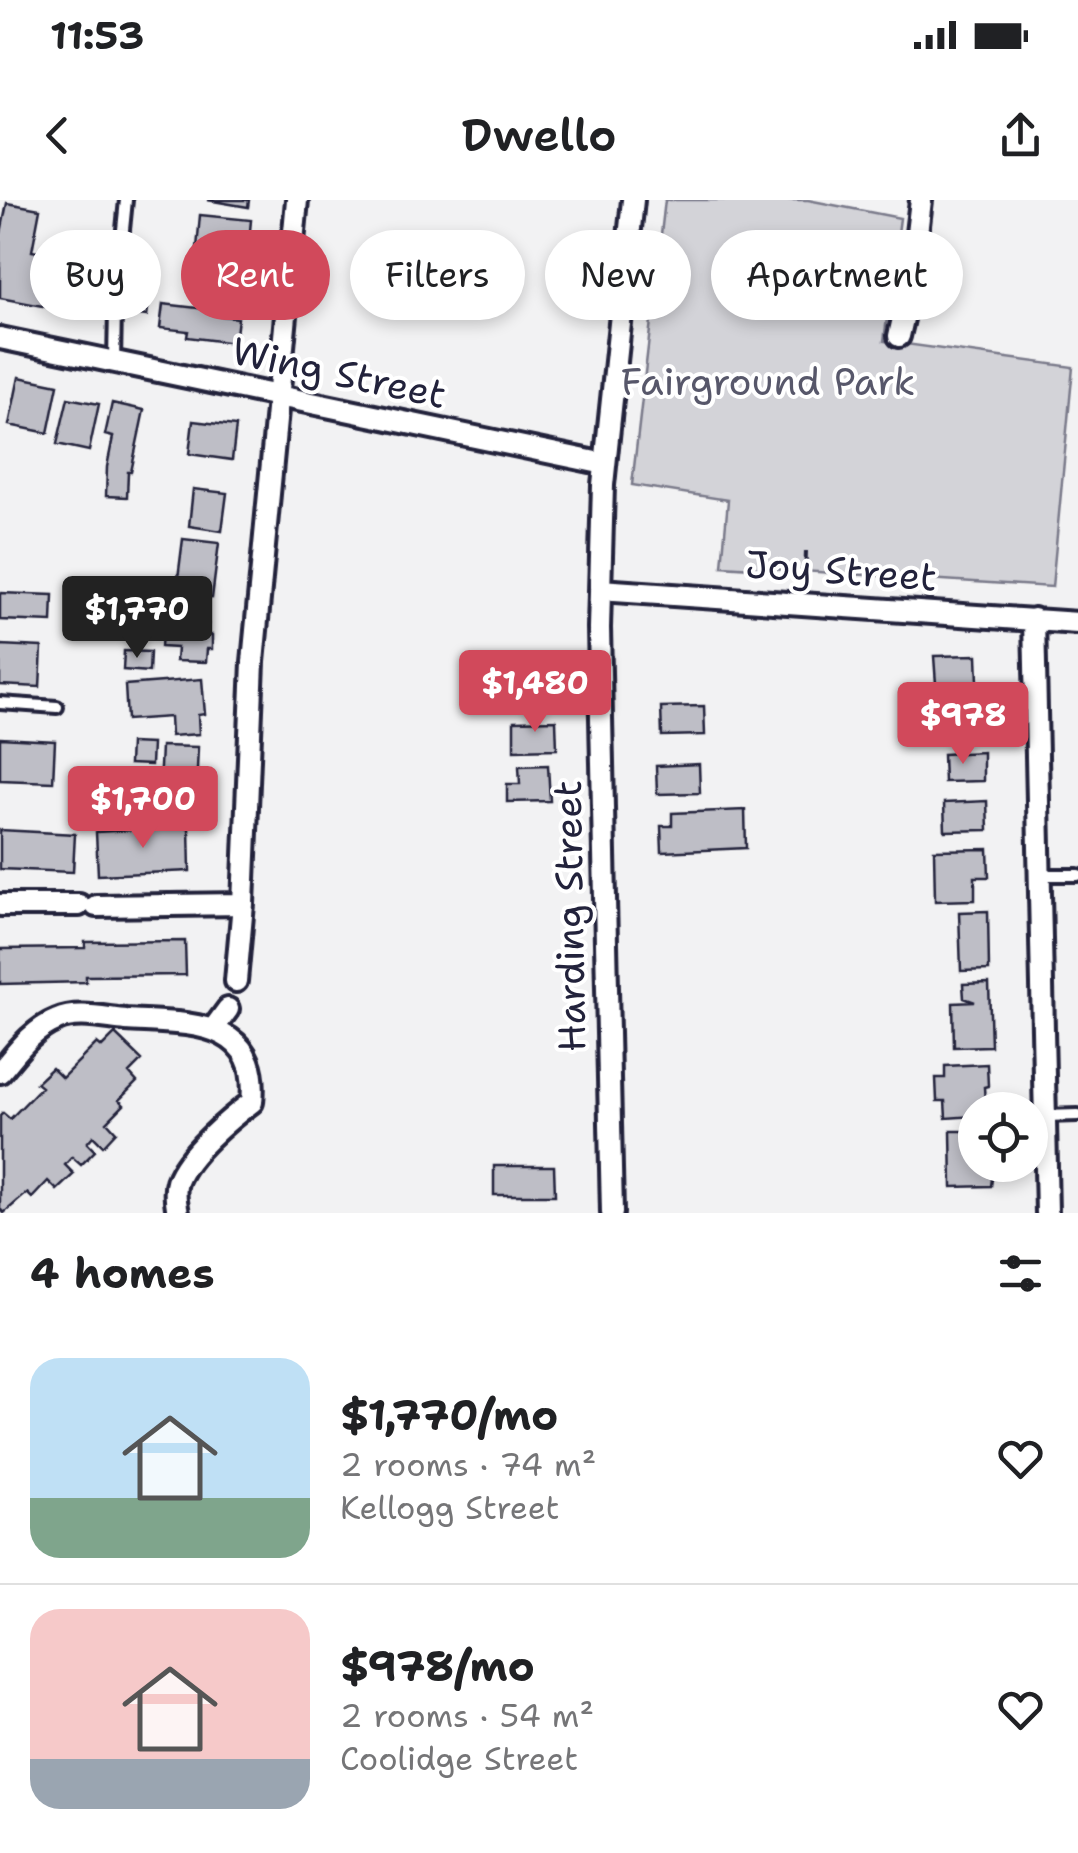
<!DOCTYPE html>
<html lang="en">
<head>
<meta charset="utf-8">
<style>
	body { margin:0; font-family:"Shantell Sans",sans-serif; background:#f6f6f6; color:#202124; height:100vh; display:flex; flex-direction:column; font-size:38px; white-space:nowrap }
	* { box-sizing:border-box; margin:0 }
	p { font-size:32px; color:#757577 }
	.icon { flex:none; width:55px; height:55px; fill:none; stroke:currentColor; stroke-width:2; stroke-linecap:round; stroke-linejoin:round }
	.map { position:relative; height:1013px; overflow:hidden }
	.panel { display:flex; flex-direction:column; background:#fff; flex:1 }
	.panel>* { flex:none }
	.guide { position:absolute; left:30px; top:30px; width:1020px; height:90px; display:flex; gap:20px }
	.fabs { position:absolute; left:958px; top:892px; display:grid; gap:20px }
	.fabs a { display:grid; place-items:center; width:90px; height:90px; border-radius:50%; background:#fff; box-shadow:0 5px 15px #0003; font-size:50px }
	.price { position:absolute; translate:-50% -85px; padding:0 22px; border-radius:10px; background:#d1495b; color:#fff; font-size:32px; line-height:65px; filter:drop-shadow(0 2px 5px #0008) }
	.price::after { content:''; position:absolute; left:50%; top:60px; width:30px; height:22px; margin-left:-15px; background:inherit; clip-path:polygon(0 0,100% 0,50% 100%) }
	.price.current { background:#222; color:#fff }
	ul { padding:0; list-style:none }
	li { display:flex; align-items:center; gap:30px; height:250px; padding:0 30px }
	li+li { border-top:2px solid #e0e0e0 }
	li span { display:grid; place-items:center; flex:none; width:280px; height:200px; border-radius:30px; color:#555 }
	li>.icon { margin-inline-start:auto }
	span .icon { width:120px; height:120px; fill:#fffc; stroke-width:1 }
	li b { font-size:42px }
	h2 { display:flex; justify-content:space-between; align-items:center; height:120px; padding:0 30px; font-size:42px }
	.chip { padding:0 35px; border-radius:45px; background:#fff; box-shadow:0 5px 15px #0003; font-size:35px; line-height:90px }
	.chip.current { background:#d1495b; color:#fff }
	.status { display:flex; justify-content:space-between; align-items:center; height:70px; padding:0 50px; background:#fff; direction:ltr }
	.status svg { height:28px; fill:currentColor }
	header { display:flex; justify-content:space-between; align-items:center; height:130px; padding:0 30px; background:#fff; font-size:45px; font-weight:600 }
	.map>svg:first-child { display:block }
	.green { fill:#d3d3d8; stroke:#7a7a8a; stroke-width:2.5 }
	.building { fill:#bebec6; stroke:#22223b; stroke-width:2.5 }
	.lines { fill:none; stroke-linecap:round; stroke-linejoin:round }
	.service-casing { stroke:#22223b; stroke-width:18 }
	.minor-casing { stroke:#22223b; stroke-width:28 }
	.path { stroke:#22223b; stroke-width:4; stroke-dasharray:10 8; stroke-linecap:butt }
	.service { stroke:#fff; stroke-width:10 }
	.minor { stroke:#fff; stroke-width:20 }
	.labels { text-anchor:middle; stroke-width:8; stroke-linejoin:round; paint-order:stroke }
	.street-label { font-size:38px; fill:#22223b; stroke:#fff }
	.park-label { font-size:38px; fill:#57576a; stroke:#fff }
</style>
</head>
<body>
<div class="status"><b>11:53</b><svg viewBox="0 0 49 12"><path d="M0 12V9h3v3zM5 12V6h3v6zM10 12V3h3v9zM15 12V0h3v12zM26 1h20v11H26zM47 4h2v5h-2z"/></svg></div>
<header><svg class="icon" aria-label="back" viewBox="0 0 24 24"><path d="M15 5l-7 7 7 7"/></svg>Dwello<svg class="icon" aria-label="share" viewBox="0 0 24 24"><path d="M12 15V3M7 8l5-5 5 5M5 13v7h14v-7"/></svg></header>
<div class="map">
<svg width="1078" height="1013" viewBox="0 0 1078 1013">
	<rect width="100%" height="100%" fill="#f2f2f3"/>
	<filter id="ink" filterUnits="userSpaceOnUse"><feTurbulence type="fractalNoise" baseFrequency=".01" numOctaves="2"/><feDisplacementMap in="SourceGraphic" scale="20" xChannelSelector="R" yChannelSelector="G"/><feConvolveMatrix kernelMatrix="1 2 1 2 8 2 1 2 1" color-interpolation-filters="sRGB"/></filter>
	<g filter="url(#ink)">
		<path class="green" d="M665 0H808L900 18 884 141 1073 167 1052 387 722 366 728 300 632 285Z"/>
		<path class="building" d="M207 0H249L248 7Z
			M7 3 40 9 32 51 91 62 88 82 97 83 92 112 70 108 69 111 0 98V38Z
			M200 15 251 20 248 52 197 48Z
			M136 62 154 63 152 87 134 85Z
			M209 63 241 66 239 92 189 87 190 71 208 72Z
			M125 92 150 94 147 116 123 113Z
			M163 104 215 110 214 115 238 118 235 143 187 137 188 131 160 128Z
			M19 177 58 185 48 233 9 225Z
			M68 198 99 204 89 251 57 244Z
			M112 203 144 210 131 272H128L127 297 106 296 107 267 113 237 105 235Z
			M193 221 236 226 232 260 189 254Z
			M193 289 227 293 222 331 189 326Z
			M183 339 219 343 212 398 199 396 200 389 177 386Z
			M0 393 53 395 52 422 0 420Z
			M178 423 208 424 207 435H212V449H207L206 462 176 461 177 448 161 447 162 431 178 432Z
			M0 445 42 447 40 487 0 485Z
			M124 451 150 452 149 472 123 470Z
			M977 455 978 483 936 484 934 456Z
			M202 479 205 514 198 515 199 534 171 536 170 517 127 520 125 485Z
			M985 504 986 533 943 535V506Z
			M704 506 705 535 662 536 661 507Z
			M556 520 557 549 514 550V521Z
			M0 538 55 541 53 582 0 580Z
			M130 543 152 544 151 565 129 564Z
			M161 546 198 547 196 591 159 589Z
			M983 552V581L944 582 943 554Z
			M699 564 700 593 657 594 656 566Z
			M548 565 550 601 507 602V584H520L519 566Z
			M987 601 988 630 945 631 944 603Z
			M745 610 746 648 662 652 661 626H672V613Z
			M189 627 190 671 98 675 96 632Z
			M0 630 75 634 73 672 0 669Z
			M988 649 989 677H975V700L935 701 934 650Z
			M988 711 989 770 961 771 959 712Z
			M185 741 186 775 86 776V782L0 784V749L85 748V742Z
			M989 783 991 846 954 847 953 803 975 802 964 798 963 784Z
			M115 834 142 860 129 873 137 882 119 900 124 905 107 922 116 932 103 946 93 936 87 943 95 951 81 965 72 957 65 965 74 974 57 990 48 981 32 998 27 993 4 1013 0 1009V916L3 913 10 919 41 887 36 883 52 868 62 878 97 843 102 847Z
			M987 864 988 886 984 887 985 902 981 903V910H975V916L946 918 945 901H937L936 878H945V866Z
			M951 931H975V965H994L991 986 952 987Z
			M494 966H554L555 995H494Z"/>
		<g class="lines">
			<g class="service-casing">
				<path id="service" d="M114 161 115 109 126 0
					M0 503 57 507
					M1040 675H1078
					M1045 916 1078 915"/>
			</g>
			<g class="minor-casing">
				<path id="minor" d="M899 136 911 84 921 0
					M0 138 605 264
					M600 390 1078 423
					M1034 419 1047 1013
					M0 705H79
					M96 706 243 704
					M236 781 243 704 253 462 297 0
					M214 828 228 809
					M0 872C17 852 32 830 57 820 77 811 104 818 126 820 187 824 261 818 252 902 229 919 187 954 177 982 174 991 176 1003 178 1013
					M612 1013 599 428 603 285 633 0"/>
			</g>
			<path class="path" d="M805 379 806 351"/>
			<use href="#service" class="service"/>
			<use href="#minor" class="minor"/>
		</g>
	</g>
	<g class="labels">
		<g class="street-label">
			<text transform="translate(339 173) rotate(12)" y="13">Wing Street</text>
			<text transform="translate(841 371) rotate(4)" y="13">Joy Street</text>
			<text transform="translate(570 716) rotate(-91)" y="13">Harding Street</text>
		</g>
		<g class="park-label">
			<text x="768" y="195">Fairground Park</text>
		</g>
	</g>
</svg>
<div class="fabs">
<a><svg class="icon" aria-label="locate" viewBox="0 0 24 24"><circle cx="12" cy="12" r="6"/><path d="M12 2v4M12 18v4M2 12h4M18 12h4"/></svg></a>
</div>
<b class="price current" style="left:137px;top:461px">$1,770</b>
<b class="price" style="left:535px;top:535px">$1,480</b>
<b class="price" style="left:963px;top:567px">$978</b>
<b class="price" style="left:143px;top:651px">$1,700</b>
<div class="guide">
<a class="chip">Buy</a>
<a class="chip current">Rent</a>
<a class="chip">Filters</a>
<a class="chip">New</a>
<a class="chip">Apartment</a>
</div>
</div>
<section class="panel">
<h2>4 homes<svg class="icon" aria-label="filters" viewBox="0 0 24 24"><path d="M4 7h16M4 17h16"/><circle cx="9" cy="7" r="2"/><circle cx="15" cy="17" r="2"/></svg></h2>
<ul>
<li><span style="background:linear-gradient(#bfe0f5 70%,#7fa58c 0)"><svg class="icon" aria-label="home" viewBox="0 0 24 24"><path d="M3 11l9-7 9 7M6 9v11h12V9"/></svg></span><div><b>$1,770/mo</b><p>2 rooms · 74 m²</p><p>Kellogg Street</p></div><svg class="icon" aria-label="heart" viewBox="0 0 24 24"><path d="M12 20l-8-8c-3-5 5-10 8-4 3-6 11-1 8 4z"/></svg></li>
<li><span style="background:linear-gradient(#f6c9c9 75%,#9aa5b1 0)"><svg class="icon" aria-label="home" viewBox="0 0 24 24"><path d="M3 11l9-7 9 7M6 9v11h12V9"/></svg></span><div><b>$978/mo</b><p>2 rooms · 54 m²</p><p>Coolidge Street</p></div><svg class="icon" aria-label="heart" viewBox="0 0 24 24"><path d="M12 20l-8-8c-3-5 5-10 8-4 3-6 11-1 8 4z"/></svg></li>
</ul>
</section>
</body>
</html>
